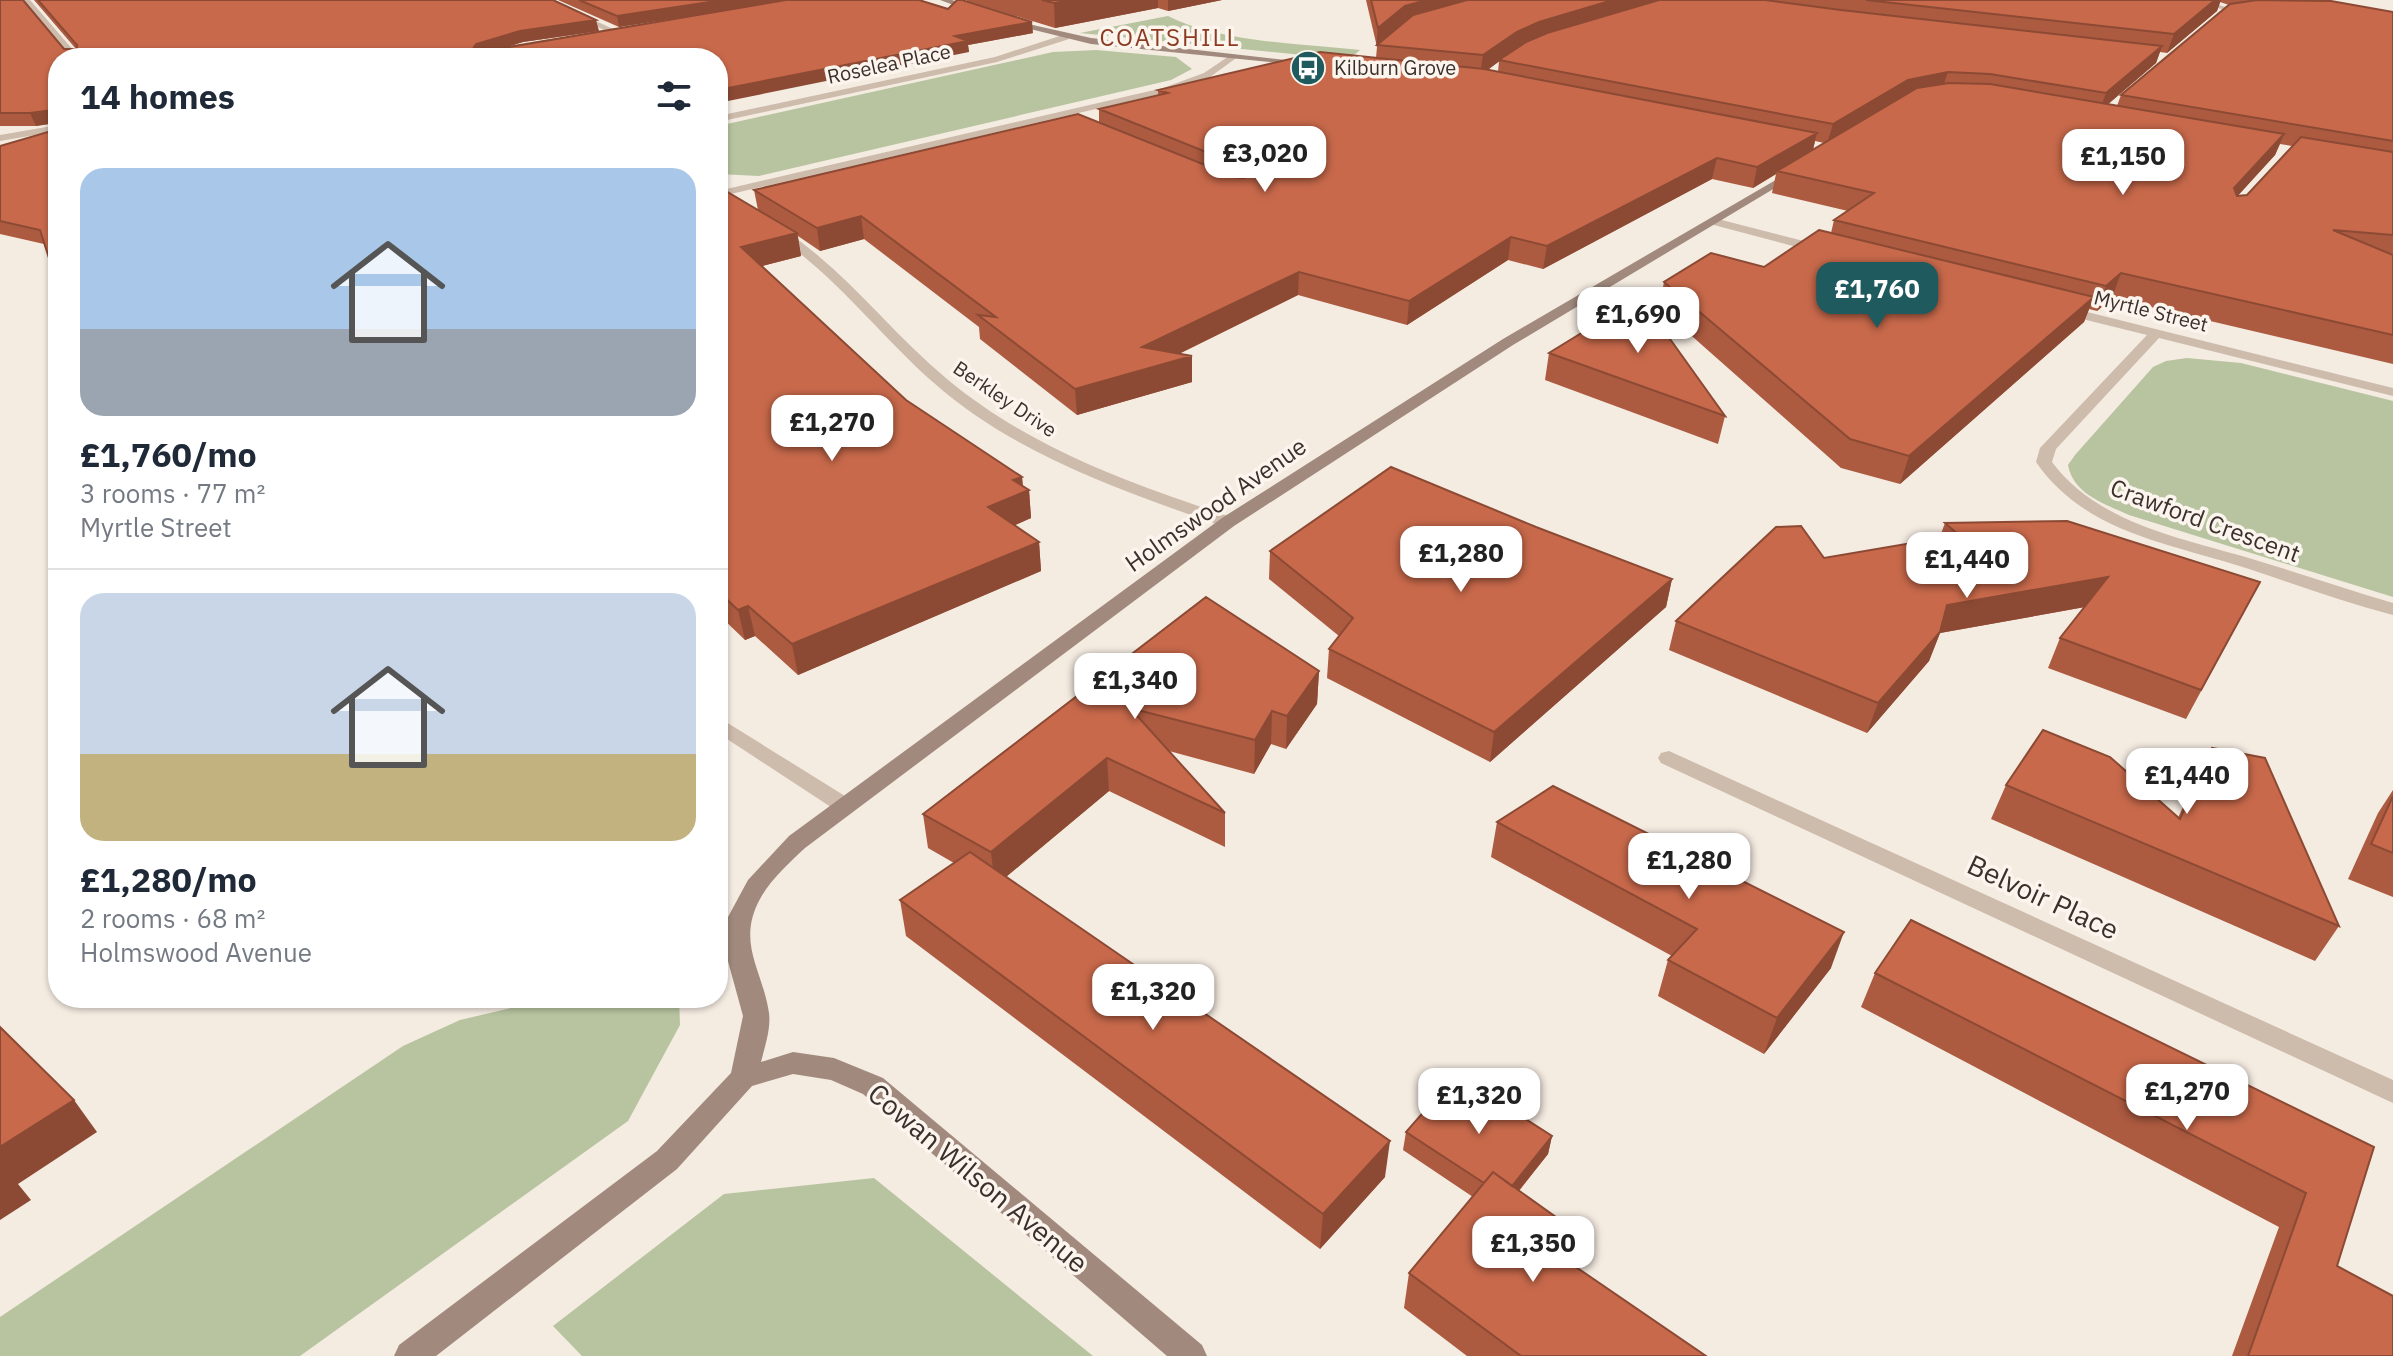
<!DOCTYPE html>
<html lang="en">
<head>
<meta charset="utf-8">
<style>
	body { margin:0; font-family:"IBM Plex Sans",sans-serif; background:#f2f2f3; color:#1f2937; height:100vh; display:flex; flex-direction:column; font-size:30px; white-space:nowrap }
	* { box-sizing:border-box; margin:0 }
	p { font-size:26px; color:#747a83 }
	.icon { flex:none; width:44px; height:44px; fill:none; stroke:currentColor; stroke-width:2; stroke-linecap:round; stroke-linejoin:round }
	.map { position:relative; flex:1; overflow:hidden }
	.details { position:absolute; left:48px; top:48px; width:680px; height:960px; display:flex; flex-direction:column; background:#fff; border-radius:32px; box-shadow:0 2px 6px #0004 }
	.details>* { flex:none }
	.price { position:absolute; translate:-50% -68px; padding:0 18px; border-radius:16px; background:#fff; color:#222; font-size:26px; line-height:52px; filter:drop-shadow(0 2px 4px #0008) }
	.price::after { content:''; position:absolute; left:50%; top:48px; width:24px; height:18px; margin-left:-12px; background:inherit; clip-path:polygon(0 0,100% 0,50% 100%) }
	.price.selected { background:#1f5a5e; color:#fff }
	ul { padding:0; list-style:none }
	li { display:grid; align-content:center; gap:16px; height:424px; padding:0 32px }
	li+li { border-top:2px solid #e0e1e3 }
	li span { display:grid; place-items:center; height:248px; border-radius:24px; color:#555 }
	li>.icon { margin-inline-start:auto }
	span .icon { width:144px; height:144px; fill:#fffc; stroke-width:1 }
	li b { font-size:34px }
	h2 { display:flex; justify-content:space-between; align-items:center; height:96px; padding:0 32px; font-size:34px }
	.map>svg:first-child { display:block }
	.green { fill:#b8c4a0 }
	.lines { fill:none; stroke-linecap:round; stroke-linejoin:round }
	.street { fill:#cdbbac; fill-rule:evenodd }
	.secondary { fill:#a18a7d; fill-rule:evenodd }
	.wall { fill:#ac5a40; fill-rule:evenodd }
	.shaded-wall { fill:#8c4a34 }
	.building { fill:#c8694b; stroke:#8c4a34; stroke-width:2 }
	.labels { text-anchor:middle; stroke-width:7; stroke-linejoin:round; paint-order:stroke }
	.far-street-label { font-size:20px; fill:#3b302b; stroke:#fbf5ee }
	.far-poi-label { font-size:20px; fill:#3b302b; stroke:#fbf5ee; text-anchor:start }
	.far-quarter-label { font-size:24px; letter-spacing:2px; fill:#8c3b22; stroke:#fbf5ee }
	.street-label { font-size:24px; fill:#3b302b; stroke:#fbf5ee }
	.near-street-label { font-size:28px; fill:#3b302b; stroke:#fbf5ee }
</style>
</head>
<body>
<div class="map">
<svg width="2393" height="1356" viewBox="0 0 2393 1356">
	<rect width="100%" height="100%" fill="#f4ebe1"/>
	<path class="green" d="M1168 16C1218 42 1303 44 1360 50L1353 56 1333 58 1080 33Z
		M1096 50 1176 57 1192 69 1171 80 759 176 718 174V126L1053 52Z
		M2187 358 2241 363 2393 401V597L2129 515C2105 504 2073 494 2068 465L2075 455 2153 367 2166 361Z
		M554 998H679L680 1025 628 1121 300 1356H0V1317L403 1046 460 1020Z
		M874 1178 1093 1356H582L553 1326 724 1194Z"/>
	<g class="lines">
		<path class="street" d="M22 0H30L80 58H71Z
			M540 0H550L624 34 617 36Z
			M2189 0H2202L2243 12 2239 14Z
			M1066 34 1069 39 997 62 718 122V116L995 57Z
			M1232 54 1239 56 1210 77 1169 92 718 197V191L1163 88 1204 73Z
			M58 125V131L0 141V135Z
			M1714 218 1827 247 1829 250 1823 254 1710 224 1708 222Z
			M773 228H781C846 270 889 331 947 379 1031 449 1132 484 1234 518L1237 522 1228 527 1222 526C1120 490 1016 455 934 383 878 334 836 275 773 234Z
			M2059 305 2393 388V396L2159 338 2056 449 2052 462C2098 524 2182 538 2252 559 2299 573 2346 589 2393 603V615C2343 602 2294 584 2246 568 2169 543 2085 533 2036 462L2040 448 2147 335 2054 312V306Z
			M718 717 853 801 856 806 853 811H837L718 733Z
			M1669 751 2393 1080V1103L1661 763 1658 758 1661 753Z"/>
		<path class="secondary" d="M940 0H952L982 11 975 13Z
			M1006 19 1091 38 1313 63 1309 66 1091 44 1006 23Z
			M1791 171 1800 173 1513 345 1234 526 805 848C789 863 771 879 760 899 736 943 763 971 769 1013 771 1029 765 1046 761 1062L793 1052 834 1058 883 1078 1202 1345 1207 1356H1167L863 1094 831 1080 793 1074 752 1086 677 1169 436 1356H394L399 1345 657 1151 731 1073 743 1016 726 954 728 917 748 880 789 836 1222 518 1503 339Z"/>
	</g>
	<path class="wall" d="M0 0 64 49H76L34 0H553L599 31 523 42 507 47 709 13 619 27 558 0H919L1033 33 968 45 969 52 58 58V123L36 126H0Z
		M967 0H1222L1168 11 1158 8 1055 28 967 1Z
		M1366 0H2322V1L2393 12V364L2112 298 2097 311 2089 309 2084 322 1900 484 1841 468 1659 307 1664 282 1764 267 1831 233 1834 220 1848 211 1772 193 1776 174 1753 188 1712 179 1543 269 1508 260 1407 325 1298 295 1179 354 1192 382 1077 415 980 339 979 327 864 239 820 251 798 236 801 256 762 266 906 400 1022 477 1023 486 1029 490 1031 518 1015 525 1039 542 1041 571 798 675 755 636 745 640 718 614V189L758 210 754 190 1099 122V109L1158 95V90L1376 58 1377 47ZM2220 2 2229 5 2121 95 2117 106 2108 104 2156 63 2160 52 2167 53 2217 11ZM1499 61 1498 72 1488 70ZM1815 141 1824 143 1813 150ZM2280 144 2292 146 2247 195 2237 196 2275 155Z
		M58 130 44 244 0 234V146Z
		M1549 353 1725 416 1718 444 1545 380Z
		M1945 523 2260 582 2186 719 2048 668 2060 638 2085 607 1940 633 1929 661 1867 733 1669 650 1676 621 1824 558 1939 539Z
		M1536 527 1672 579 1666 607 1490 762 1327 678 1329 649 1339 636 1269 579 1270 551Z
		M1206 597 1319 671 1317 704 1286 749 1271 744 1254 774 1169 751 1225 813V847L1109 791 1006 877 1385 1177 1320 1249 906 936 900 900 954 863 928 848 923 814Z
		M2212 748 2339 926 2315 961 1991 819 2006 785 2178 818 2194 782Z
		M2393 790V897L2348 879 2378 813Z
		M1497 822 1831 968 1764 1054 1658 996 1668 960 1672 956 1491 857Z
		M1875 973 2374 1147 2337 1266 2393 1356H2232L2279 1227 1861 1007Z
		M1488 1109 1552 1136 1548 1154 1519 1191 1574 1230 1566 1260 1706 1356H1467L1404 1308 1409 1273 1473 1197 1403 1150 1406 1132Z"/>
	<path class="shaded-wall" d="M723 0H792L619 27 617 16Z
		M1073 0H1158V8L1055 28 1054 3Z
		M1168 0H1222L1168 11Z
		M1427 0H1491L1377 45 1376 47 1378 28 1405 6Z
		M1613 0H1670L1514 51 1480 75 1483 55 1517 32 1539 22Z
		M2215 0H2221L2217 11 2167 53 2174 34Z
		M596 20 599 31 523 42 479 55 474 47 476 44 520 31Z
		M1032 22 1033 33 968 45 969 52 718 103V90L955 36Z
		M2162 46 2156 63 2099 112 2106 93Z
		M1948 72 1942 90 1827 144 1833 124 1908 80Z
		M52 110 58 122 36 126 30 113Z
		M1817 133 1812 153 1777 171 1776 174 1753 188 1757 167Z
		M2284 134 2275 155 2225 210 2234 188Z
		M1717 158 1712 179 1543 269 1547 246Z
		M861 216 864 239 820 251 817 228Z
		M797 233 801 256 746 270 741 247Z
		M1511 237 1508 260 1407 325 1409 301Z
		M1299 272 1298 295 1150 368 1192 356V382L1077 415 1075 389 1142 347Z
		M2121 273 2112 298 2097 311 2106 286Z
		M2094 297 2084 322 1900 484 1909 456Z
		M1022 477 1023 493 1029 490 1031 518 991 536 988 507 1013 480Z
		M1039 542 1041 571 798 675 792 644Z
		M2108 577 2096 605 1940 633 1929 661 1867 733 1878 703 1947 605Z
		M1672 579 1666 607 1490 762 1494 732Z
		M748 606 755 636 745 640 738 610Z
		M1319 671 1317 704 1286 749 1287 716Z
		M1272 711 1271 744 1254 774 1255 740Z
		M1107 758 1109 791 995 886 991 852Z
		M1844 932 1831 968 1764 1054 1777 1018Z
		M74 1100 97 1132 18 1184 31 1200 0 1220V1147Z
		M1552 1136 1548 1154 1499 1215 1503 1196Z
		M1390 1141 1385 1177 1320 1249 1323 1214Z
		M1574 1230 1565 1265 1554 1252Z"/>
	<path class="building" d="M0 0H23L64 49H77V45L38 0H553L596 20 520 31 476 44 474 47 491 50 786 0H919L948 9 957 0H962L1032 22 955 36 968 41 718 90V58H58V113H55L52 110 30 113H0Z
		M579 0H723L617 16Z
		M1042 0H1073L1054 3Z
		M1371 0H1427L1405 6 1378 28Z
		M1467 0H1613L1539 22 1517 32 1483 55 1377 45 1413 15Z
		M1659 0H1765L1841 10 2162 46 2106 93 1990 74 1948 72 1908 80 1833 124 1499 60 1526 42 1547 33Z
		M1866 0H2215L2174 34Z
		M2257 0 2331 1 2393 12V141L2121 95 2230 4Z
		M1320 52 1484 69 1817 133 1757 167 1717 158 1547 246 1511 237 1409 301 1299 272 1142 347 1192 356 1075 389 978 315 996 317 861 216 817 228 754 190 1078 114 1235 177 1244 178 1247 175 1246 168 1099 109 1168 93 1158 90Z
		M1949 83 1990 84 2284 134 2234 188 2237 196 2247 195 2301 137 2393 152V235L2333 230 2393 255V335L2121 273 2106 286 1834 220 1874 193 1777 171 1917 88Z
		M58 129V286L40 230 0 221V146Z
		M718 189 724 190 797 233 741 247 906 400 1022 477 1013 480 1029 490 988 507 1039 542 792 644 748 606 738 610 718 591Z
		M1819 230 2094 297 1909 456 1850 439 1664 282 1711 253 1764 267Z
		M1640 297 1725 416 1549 353Z
		M1391 467 1536 527 1672 579 1494 732 1329 649 1353 618 1270 551Z
		M2067 521 2260 582 2201 690 2060 638 2108 577 1947 605 1940 632 1878 703 1676 621 1776 527 1801 526 1824 558 1959 535 1945 523Z
		M1206 597 1319 671 1287 716 1272 711 1255 740 1130 708 1225 813 1107 758 991 852 923 814Z
		M2043 730 2110 757 2180 819 2212 748 2265 758 2339 926 2006 785Z
		M1553 786 1844 932 1777 1018 1668 960 1697 929 1497 822Z
		M2393 796V853L2371 844Z
		M970 852 1390 1141 1323 1214 900 900Z
		M1911 920 2374 1147 2337 1266 2393 1296V1356H2248L2306 1193 1875 973Z
		M0 1027 74 1100 0 1147Z
		M1449 1083 1488 1109 1496 1100 1552 1136 1512 1186 1493 1172 1484 1183 1406 1132Z
		M1493 1172 1574 1230 1554 1252 1706 1356H1521L1409 1273Z"/>
	<defs>
		<g id="bus-disc" transform="scale(1.8)"><circle r="9.5" fill="#1f5a5e" stroke="#fbf5ee"/><path d="M-5-6H5V4H4V6H2V4H-2V6H-4V4H-5ZM-3.5-4V0h7V-4ZM-3.5 1.2v1.5H-2V1.2ZM2 1.2v1.5H3.5V1.2Z" fill="#fff"/></g>
	</defs>
	<g fill-rule="evenodd">
		<use href="#bus-disc" x="1308" y="68"/>
	</g>
	<g class="labels">
		<g class="far-street-label">
			<text transform="translate(889 64) rotate(-12)" y="7">Roselea Place</text>
			<text transform="translate(2151 311) rotate(14)" y="7">Myrtle Street</text>
			<text transform="translate(1005 399) rotate(34)" y="7">Berkley Drive</text>
		</g>
		<g class="far-poi-label">
			<text x="1334" y="75">Kilburn Grove</text>
		</g>
		<g class="far-quarter-label">
			<text x="1170" y="46">COATSHILL</text>
		</g>
		<g class="street-label">
			<text transform="translate(1216 505) rotate(-35)" y="8">Holmswood Avenue</text>
			<text transform="translate(2205 521) rotate(20)" y="8">Crawford Crescent</text>
		</g>
		<g class="near-street-label">
			<text transform="translate(2043 897) rotate(25)" y="10">Belvoir Place</text>
			<text transform="translate(978 1178) rotate(40)" y="10">Cowan Wilson Avenue</text>
		</g>
	</g>
</svg>
<b class="price" style="left:1265px;top:194px">£3,020</b>
<b class="price" style="left:2123px;top:197px">£1,150</b>
<b class="price selected" style="left:1877px;top:330px">£1,760</b>
<b class="price" style="left:1638px;top:355px">£1,690</b>
<b class="price" style="left:832px;top:463px">£1,270</b>
<b class="price" style="left:1461px;top:594px">£1,280</b>
<b class="price" style="left:1967px;top:600px">£1,440</b>
<b class="price" style="left:1135px;top:721px">£1,340</b>
<b class="price" style="left:2187px;top:816px">£1,440</b>
<b class="price" style="left:1689px;top:901px">£1,280</b>
<b class="price" style="left:1153px;top:1032px">£1,320</b>
<b class="price" style="left:2187px;top:1132px">£1,270</b>
<b class="price" style="left:1479px;top:1136px">£1,320</b>
<b class="price" style="left:1533px;top:1284px">£1,350</b>
<section class="details">
<h2>14 homes<svg class="icon" aria-label="filters" viewBox="0 0 24 24"><path d="M4 7h16M4 17h16"/><circle cx="9" cy="7" r="2"/><circle cx="15" cy="17" r="2"/></svg></h2>
<ul>
<li><span style="background:linear-gradient(#a9c7e8 65%,#9aa5b1 0)"><svg class="icon" aria-label="home" viewBox="0 0 24 24"><path d="M3 11l9-7 9 7M6 9v11h12V9"/></svg></span><div><b>£1,760/mo</b><p>3 rooms · 77 m²</p><p>Myrtle Street</p></div></li>
<li><span style="background:linear-gradient(#c9d6e8 65%,#c2b280 0)"><svg class="icon" aria-label="home" viewBox="0 0 24 24"><path d="M3 11l9-7 9 7M6 9v11h12V9"/></svg></span><div><b>£1,280/mo</b><p>2 rooms · 68 m²</p><p>Holmswood Avenue</p></div></li>
</ul>
</section>
</div>
</body>
</html>
